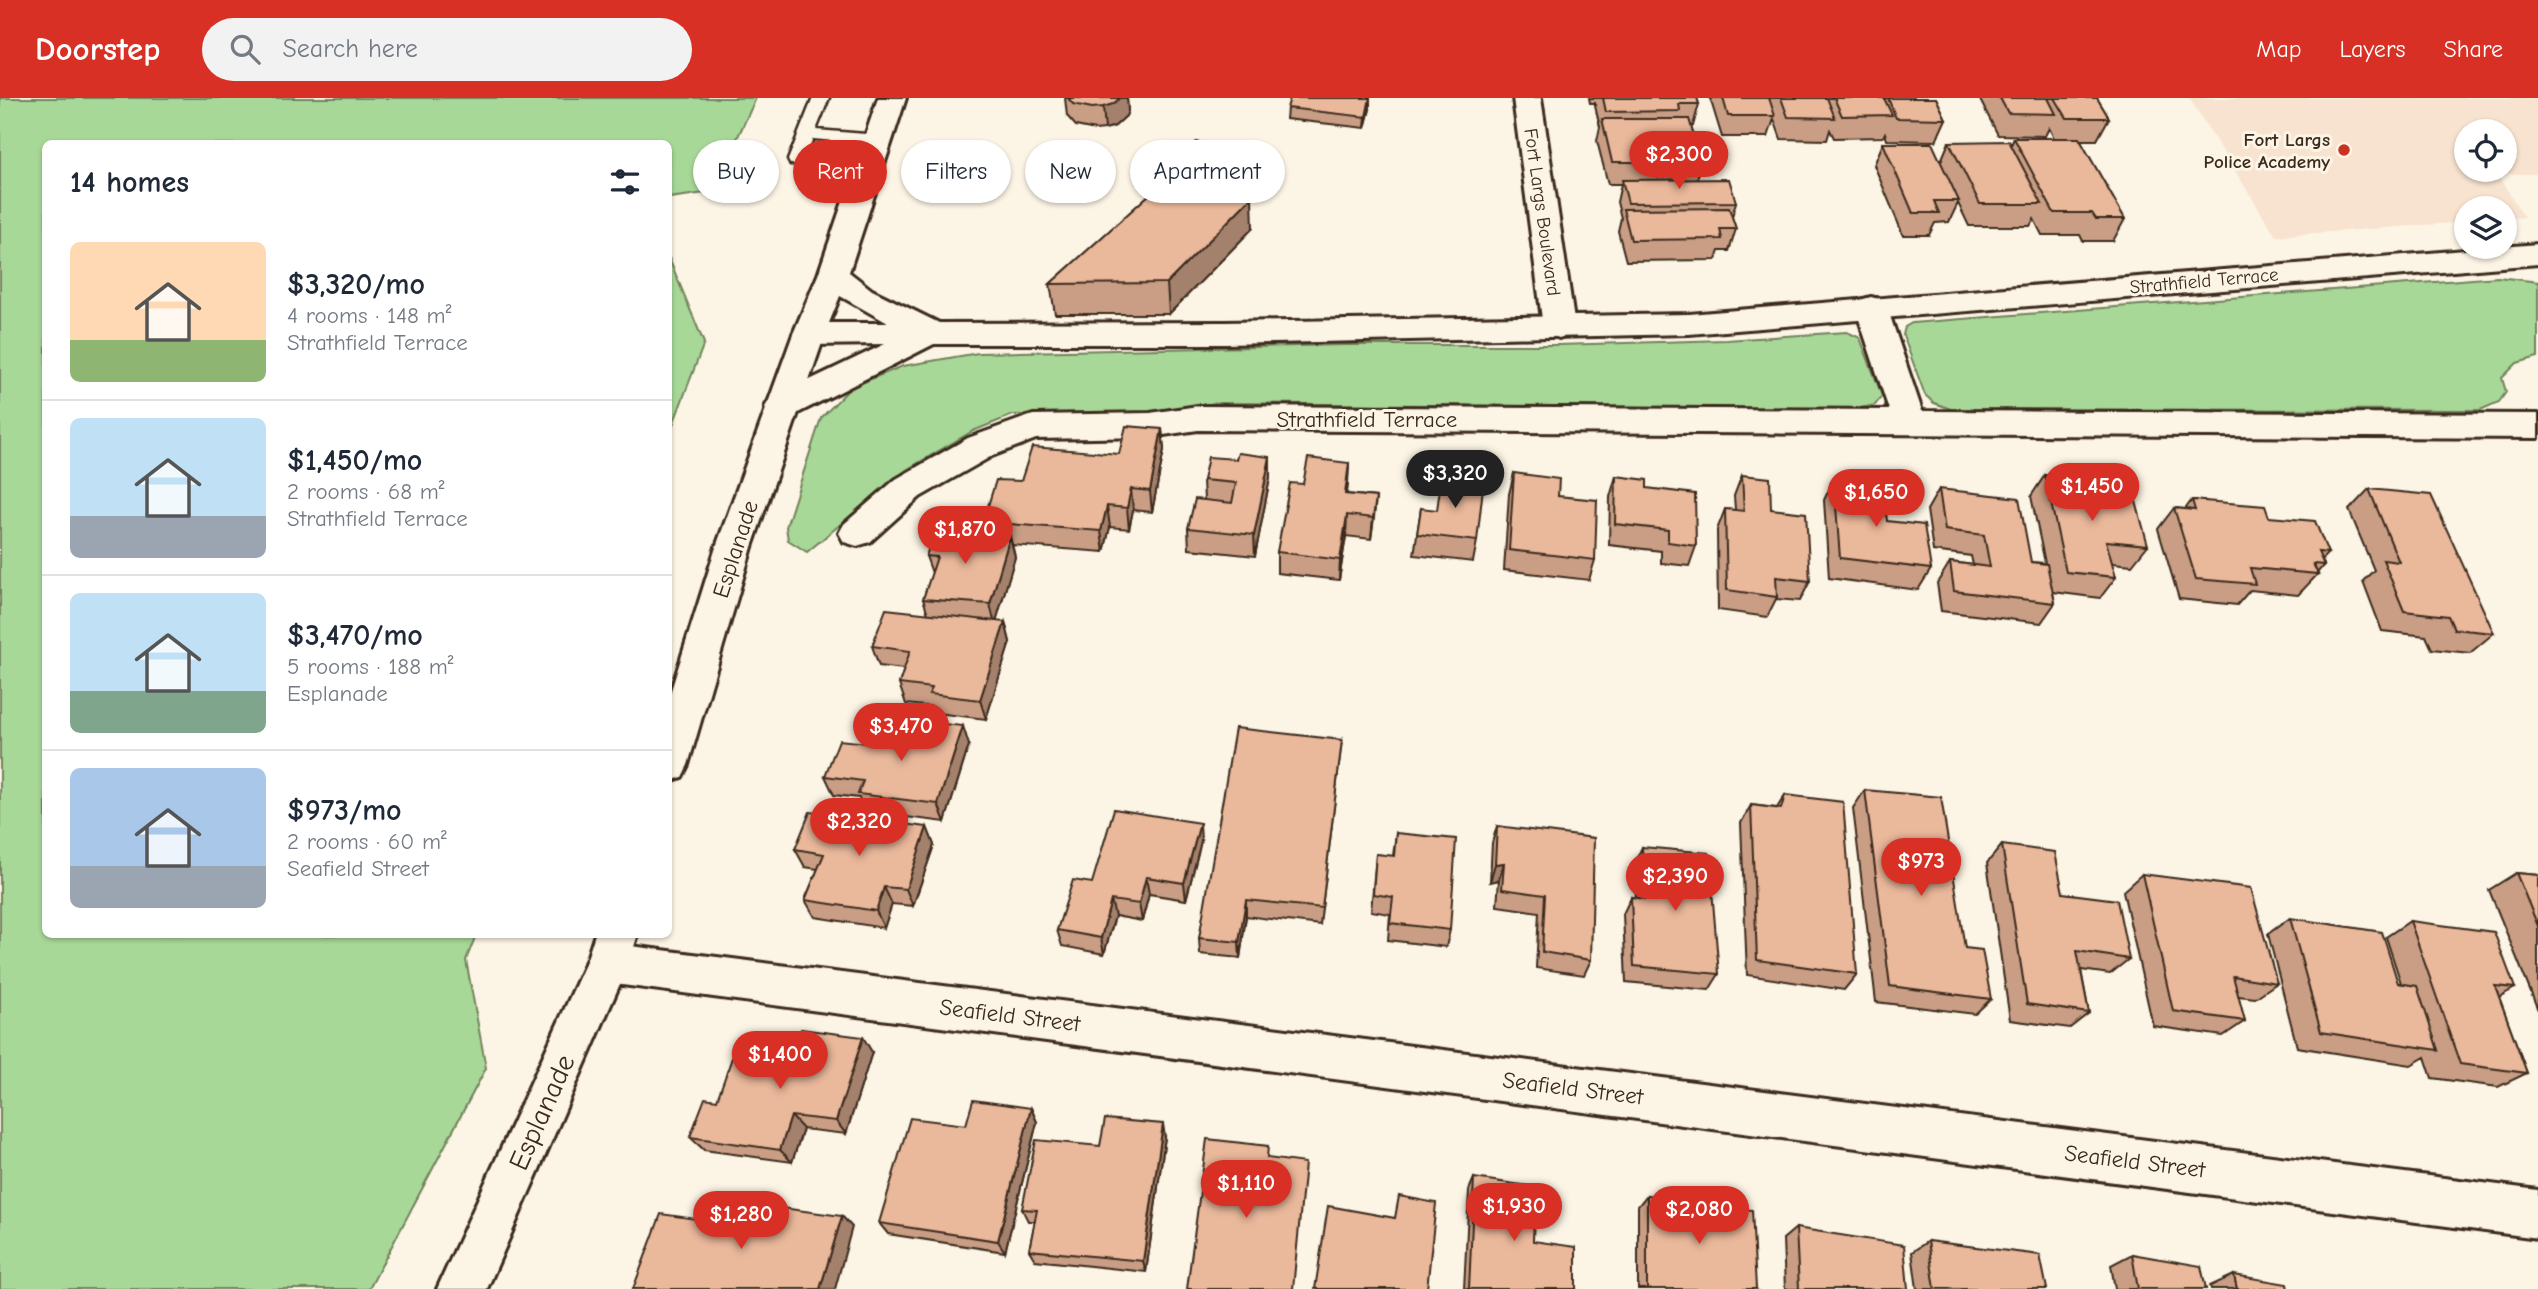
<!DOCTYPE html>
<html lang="en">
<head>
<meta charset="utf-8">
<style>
	body { margin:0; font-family:"Comic Neue",sans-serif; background:#f2f2f3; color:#1f2937; height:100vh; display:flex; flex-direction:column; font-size:26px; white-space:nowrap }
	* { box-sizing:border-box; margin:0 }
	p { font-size:23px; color:#747a83 }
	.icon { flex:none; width:38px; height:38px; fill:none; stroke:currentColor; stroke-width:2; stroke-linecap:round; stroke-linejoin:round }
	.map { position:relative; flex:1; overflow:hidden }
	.panel { position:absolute; left:42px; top:42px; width:630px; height:798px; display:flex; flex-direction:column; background:#fff; border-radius:10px; box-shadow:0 2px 5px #0004 }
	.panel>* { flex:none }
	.top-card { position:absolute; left:693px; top:42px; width:665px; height:63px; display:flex; gap:14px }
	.fabs { position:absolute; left:2454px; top:21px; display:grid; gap:14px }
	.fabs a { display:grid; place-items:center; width:63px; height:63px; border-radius:50%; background:#fff; box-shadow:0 2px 5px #0004; font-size:35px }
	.price { position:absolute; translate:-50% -60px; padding:0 16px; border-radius:24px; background:#d93025; color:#fff; font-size:23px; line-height:46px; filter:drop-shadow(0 2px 4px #0008) }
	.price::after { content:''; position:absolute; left:50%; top:42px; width:21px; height:16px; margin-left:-10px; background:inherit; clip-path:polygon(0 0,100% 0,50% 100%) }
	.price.current { background:#222; color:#fff }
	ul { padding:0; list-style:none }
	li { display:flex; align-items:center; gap:21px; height:175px; padding:0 28px }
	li+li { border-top:2px solid #e0e1e3 }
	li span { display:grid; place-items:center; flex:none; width:196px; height:140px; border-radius:10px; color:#555 }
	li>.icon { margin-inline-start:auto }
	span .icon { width:84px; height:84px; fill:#fffc; stroke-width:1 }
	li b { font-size:30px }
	h2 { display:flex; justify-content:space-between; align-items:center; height:84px; padding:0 28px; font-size:30px }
	.tag { padding:0 24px; border-radius:32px; background:#fff; box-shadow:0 2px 5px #0004; font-size:24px; line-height:63px }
	.tag.current { background:#d93025; color:#fff }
	header { display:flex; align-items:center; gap:42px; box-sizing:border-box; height:98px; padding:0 35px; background:#d93025; color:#fff }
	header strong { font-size:33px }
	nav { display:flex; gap:38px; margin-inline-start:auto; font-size:24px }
	.search { width:490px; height:63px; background:#f2f2f3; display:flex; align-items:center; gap:18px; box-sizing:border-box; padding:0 24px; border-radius:38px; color:#747a83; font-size:26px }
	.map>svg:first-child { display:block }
	.built { fill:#f7e3cf; fill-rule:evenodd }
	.green { fill:#a8d898; stroke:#72815b; stroke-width:2 }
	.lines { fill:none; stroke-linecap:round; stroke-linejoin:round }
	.service-casing { stroke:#3b2a1e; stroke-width:5 }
	.minor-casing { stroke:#3b2a1e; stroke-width:6 }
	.tertiary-casing { stroke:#3b2a1e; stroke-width:6 }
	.secondary-casing { stroke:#3b2a1e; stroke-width:6 }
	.service { fill:#fcf5e5; fill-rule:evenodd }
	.minor { fill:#fcf5e5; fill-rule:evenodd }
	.tertiary { fill:#fcf5e5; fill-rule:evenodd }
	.secondary { fill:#fcf5e5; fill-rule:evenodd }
	.wall { fill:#c99e85; stroke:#3b2a1e; stroke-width:2 }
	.shaded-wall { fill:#a4816c; stroke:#3b2a1e; stroke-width:2 }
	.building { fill:#eab89b; stroke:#3b2a1e; stroke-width:2 }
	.poi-dot { fill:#c8321e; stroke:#fcf5e5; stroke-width:2.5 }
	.labels { text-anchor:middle; stroke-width:6; stroke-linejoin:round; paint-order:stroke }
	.far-poi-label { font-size:19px; font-weight:bold; fill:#3b2a1e; stroke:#fcf5e5; text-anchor:end }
	.far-street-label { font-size:19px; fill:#3b2a1e; stroke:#fcf5e5 }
	.street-label { font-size:23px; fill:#3b2a1e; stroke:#fcf5e5 }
	.near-street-label { font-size:28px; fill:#3b2a1e; stroke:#fcf5e5 }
</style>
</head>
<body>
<header>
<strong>Doorstep</strong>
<div class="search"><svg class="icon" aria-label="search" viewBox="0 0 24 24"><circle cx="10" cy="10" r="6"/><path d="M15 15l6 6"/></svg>Search here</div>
<nav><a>Map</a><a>Layers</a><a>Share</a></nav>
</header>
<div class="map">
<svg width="2538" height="1191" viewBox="0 0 2538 1191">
	<rect width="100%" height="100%" fill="#fcf5e5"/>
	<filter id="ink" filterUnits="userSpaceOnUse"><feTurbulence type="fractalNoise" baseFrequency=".0143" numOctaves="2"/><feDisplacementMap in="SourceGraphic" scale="14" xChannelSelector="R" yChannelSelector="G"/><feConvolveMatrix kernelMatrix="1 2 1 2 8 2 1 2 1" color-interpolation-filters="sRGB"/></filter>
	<g filter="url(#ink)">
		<path class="built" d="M2189 0H2538V76H2497L2524 119 2504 121V110H2466V124L2276 138ZM2466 33H2504V72H2466Z"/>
		<path class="green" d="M0 0H756L712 94 669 100 668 46H46V836L476 837 466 862 486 970 369 1191H0Z
			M668 158 704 245 669 337H668Z
			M2498 179 2538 184V259L2517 265 2502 280 2506 294 2499 304 2480 312 1951 311 1934 305 1925 297 1903 237 1905 229 1912 225Z
			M1847 234 1860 240 1882 298 1875 307 1856 311 1214 305 1168 315 1013 317 973 333 906 372 807 454 788 442 786 429 821 320 851 289 903 268 978 255 1344 247H1558L1726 242Z"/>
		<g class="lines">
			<g class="service-casing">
				<path id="service" d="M813 0H829L816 32 878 37 886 42 878 47 813 41 806 58 868 62 876 67 874 71 790 66 788 62Z"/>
			</g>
			<g class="minor-casing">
				<path id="minor" d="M1513 0H1541L1575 229 1570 236 1559 240 1548 236 1543 229Z
					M1871 199 1882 202 1887 209 1922 313 2538 316V340L1198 332 1150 339 1036 341 992 358 920 399 870 444 857 448 844 444 839 435 844 426 896 381 968 340 1021 321 1033 317 1150 315 1198 308 1889 312 1855 209 1860 202Z
					M607 845 2538 1092V1140L607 885 592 879 585 865 592 851Z"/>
			</g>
			<g class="tertiary-casing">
				<path id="tertiary" d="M809 225 820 228 825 236 752 449 688 667 682 679 668 684V602L716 449 793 236 798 228Z
					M595 836H638L629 865 487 1191H437L586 864Z"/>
			</g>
			<g class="secondary-casing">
				<path id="secondary" d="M878 0H906L849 174 872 192 939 225 1226 224 1689 216 2538 146V166L1689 236 1226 246H934L794 317 782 321 770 317 765 309 770 301 885 246 809 247 798 244 793 236 818 177ZM840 198 888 225H829Z"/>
			</g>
			<use href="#service" class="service"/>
			<use href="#minor" class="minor"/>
			<use href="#tertiary" class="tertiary"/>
			<use href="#secondary" class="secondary"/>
		</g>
		<path class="wall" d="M1065 0H1127L1128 13 1126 18 1115 28 1105 31 1095 32 1076 28 1067 18Z
			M1589 0H1697L1699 6 1693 28H1691L1702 64 1697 81 1736 104 1732 119 1736 131 1729 153H1719L1716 162 1626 163 1618 133 1621 120 1617 104 1621 86H1608L1597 43 1600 29 1595 8V5H1590Z
			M1710 0H1936L1946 21 1936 43 1887 42 1885 35 1883 39 1834 40 1830 32 1827 42 1781 41 1774 21 1768 39H1722Z
			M1979 0H2097L2109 20 2097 42H2080L2125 121 2113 143H2083L2080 137H2042L2034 121 2030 128H1969L1958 105 1949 124 1935 125 1929 137H1903L1874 67 1883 45 1941 63 1949 44 2011 47 2014 40H2054L2049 30 2045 38 1998 37Z
			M1287 10 1370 11 1365 30 1286 21Z
			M1178 61 1251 63V73L1257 75V86L1247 96 1253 130 1169 216H1055L1050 186 1178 71Z
			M1162 331 1164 352 1152 414 1133 412 1129 431 1110 429 1104 454 1012 447 1015 459 996 523 1005 524 1010 544 986 621 936 615 933 609 906 606 899 586 904 571 879 568 872 548 928 516 923 501 932 475 926 458 986 436 983 424 1021 383 1119 356Z
			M1270 359V380L1255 458 1189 451 1188 430 1204 402 1203 382 1236 361Z
			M1349 365 1347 396 1376 399 1371 441 1346 438 1339 482 1277 475V454L1303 386Z
			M1514 375 1558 398 1595 462 1589 482 1504 472 1509 396Z
			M1742 377 1771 411 1810 483 1800 503 1776 501 1767 519 1718 512 1717 432 1725 411 1735 412 1734 398Z
			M2045 377 2117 398 2148 447 2132 467 2112 465 2116 479 2100 500 2053 494 2055 505 2041 525 1941 513 1937 485 1950 464 1973 467 1971 458 1933 453 1927 412 1939 391 2031 464 2045 465 2031 398Z
			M1616 378 1647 390 1696 448 1689 468 1661 465V453L1609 447 1610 399Z
			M1834 381 1887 423 1931 471 1918 492 1829 480 1824 402Z
			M2369 391 2494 535 2470 555 2432 551 2426 538 2382 533 2363 483 2374 472 2349 412Z
			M2192 402 2269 419 2328 455 2322 461 2324 467 2317 475 2318 476 2298 497 2250 492 2237 507 2179 501 2158 431 2174 410 2185 411Z
			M1421 410 1477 443 1473 464 1414 457Z
			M1342 642 1320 827 1246 818 1240 860 1200 856 1199 840Z
			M969 647 945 724 866 714 859 700 834 697 825 678 897 648Z
			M1865 692 1965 850 1991 901 1975 916 1876 904 1853 710Z
			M1785 697 1857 876 1844 892 1747 877 1741 725 1751 707 1777 710Z
			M1497 728 1591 862 1584 877 1536 870 1539 814 1497 808 1499 782 1490 784 1492 745Z
			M927 729 934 747 913 808 892 806 884 830 815 819 805 802 818 771 805 769 795 751Z
			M1396 735 1450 832 1446 849 1388 842 1390 816 1371 813 1376 756 1393 758Z
			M1201 743 1186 802 1149 796 1142 823 1115 818 1104 856 1062 848 1057 832 1092 785Z
			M2002 747 2129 861 2110 876 2081 872 2089 915 2070 930 2010 922 1987 765Z
			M1642 749 1719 876 1709 892 1626 884 1623 816 1631 799 1636 800 1634 766Z
			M2516 775 2538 777V912L2489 792Z
			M2142 776 2277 885 2255 900 2238 898 2245 923 2223 938 2153 928 2123 793Z
			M2290 820 2398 885H2401L2386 839 2410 823 2515 890 2499 899 2527 975 2498 989 2432 980 2425 959 2411 967 2297 949 2268 836Z
			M872 954 846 1036 803 1031 792 1064 704 1052 690 1039 790 962Z
			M1031 1010 1037 1024 1005 1154 888 1136 879 1125 966 1027Z
			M1165 1039 1146 1174 1035 1162 1029 1152 1035 1123H1028L1022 1111Z
			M1474 1080 1533 1143 1576 1191H1464L1469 1092Z
			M1647 1097 1756 1191H1638V1108Z
			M1796 1130 1908 1191H1785L1783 1141Z
			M1928 1143 2047 1191H1917L1912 1154Z
			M2132 1156 2206 1191H2115L2111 1167Z
			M2234 1177 2237 1191H2211L2210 1188Z"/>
		<path class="shaded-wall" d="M1120 0H1127L1128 13 1126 18 1115 28 1105 31 1103 9Z
			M1370 0V11L1365 30 1366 19Z
			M1251 63V75L1244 70Z
			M1257 75V86L1246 97V86Z
			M1252 99 1253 130 1169 216 1167 185Z
			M1162 331 1164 352 1152 414 1150 393Z
			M1270 359V380L1255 458 1254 437Z
			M1349 365 1348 386 1344 416 1345 396Z
			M1131 391 1133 412 1129 431 1127 410Z
			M1376 399 1374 420 1371 441 1373 420Z
			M1107 408 1110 429 1104 454 1101 433Z
			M1347 417 1346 438 1339 482 1340 462Z
			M1010 438 1015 459 995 527 990 506Z
			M1005 524 1010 544 986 621 980 602Z
			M963 628 969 647 945 724 938 706Z
			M1200 725 1201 743 1186 802 1184 785Z
			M927 729 934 747 913 808 906 791Z
			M1504 765 1499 782 1490 784 1495 766Z
			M1146 779 1149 796 1142 823 1139 806Z
			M884 789 892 806 884 830 876 813Z
			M1111 802 1115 818 1104 856 1101 840Z
			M1246 802V818L1240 860 1239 844Z
			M863 939 872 954 846 1036 836 1023Z
			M1031 1010 1037 1024 1005 1154 998 1143Z
			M791 1018 803 1031 792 1064 780 1052Z
			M1163 1026 1165 1039 1146 1174 1143 1163Z
			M842 1118 852 1129 835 1191H820Z"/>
		<path class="building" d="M1068 0H1120L1113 6 1103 9 1092 10 1073 6Z
			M1290 0H1370L1366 19 1287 10Z
			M1603 0H1697L1699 6H1679L1680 13 1606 14Z
			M1723 0H1769L1775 18H1728Z
			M1781 0H1827L1835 20 1788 19Z
			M1834 0H1884L1892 17 1842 18Z
			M1888 0H1936L1946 21 1896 20Z
			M2000 0H2048L2056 16 2008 15Z
			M2055 0H2097L2109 20H2067Z
			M1602 21H1689L1702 64H1612Z
			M2014 40H2079L2125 121H2096L2092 115H2054Z
			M2009 43 2042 106H1980L1949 44Z
			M1196 44 1251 63 1244 70 1257 75 1246 86 1178 61Z
			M1883 45H1932L1959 103H1934L1939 115H1913Z
			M1181 68 1252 99 1167 185 1050 186Z
			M1729 81 1736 104 1628 105 1622 82Z
			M1729 110 1736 131H1720L1722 141 1631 142 1623 111Z
			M1126 328 1162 331 1150 393 1131 391 1127 410 1107 408 1101 433 983 424 996 382 1021 383 1032 349 1119 356Z
			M1238 355 1270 359 1254 437 1188 430 1195 401 1232 405 1236 385 1203 382 1208 359 1236 361Z
			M1308 360 1349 365 1345 396 1376 399 1373 420 1347 417 1340 462 1277 454 1290 385 1303 386Z
			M1514 375 1559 381 1558 398 1597 402 1595 462 1509 452Z
			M1442 376 1484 381 1477 443 1417 436 1421 410 1437 412Z
			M1742 377 1770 380 1771 411 1806 415 1810 483 1776 479 1777 499 1727 492 1725 411 1744 413Z
			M2045 377 2114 385 2117 398 2135 400 2148 447 2106 443 2116 479 2066 474Z
			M1616 378 1647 382V390L1695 396 1696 448 1668 444V432L1615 426Z
			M1834 381 1883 387 1887 423 1924 427 1931 471 1840 460Z
			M1939 391 2019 400 2031 464 2047 466 2055 505 1954 493 1950 464 1990 469 1984 437 1945 432Z
			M2369 391 2431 397 2494 535 2454 531 2448 518 2404 513 2383 462 2399 464Z
			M2192 402 2265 408 2269 419 2315 423 2328 455 2318 454 2324 467 2313 466 2318 476 2250 470 2255 486 2196 481 2174 410 2195 412Z
			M935 432 1010 438 990 506 923 501 937 459 926 458Z
			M886 511 1005 524 980 602 929 596 932 590 899 586 910 553 872 548Z
			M906 622 963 628 938 706 858 696 863 683 825 678 839 642 897 648Z
			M1235 630 1342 642 1322 810 1246 802 1239 844 1199 840Z
			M1865 692 1941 699 1965 850 1982 852 1991 901 1890 888Z
			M1785 697 1843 704 1857 876 1757 862 1751 707 1781 711Z
			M1114 711 1200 725 1184 785 1146 779 1139 806 1111 802 1101 840 1057 832 1073 782 1092 785Z
			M810 714 927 729 906 791 884 789 876 813 805 802 824 756 795 751Z
			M1497 728 1594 740 1591 862 1542 854 1545 797 1502 791 1504 765 1495 766Z
			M1396 735 1456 741 1450 832 1390 825 1393 799 1373 796 1376 756 1394 758Z
			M2002 747 2055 754 2063 795 2117 802 2129 861 2077 853 2089 915 2027 906Z
			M1642 749 1709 755 1719 876 1634 868 1631 799 1645 801Z
			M2516 775 2538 777V828Z
			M2142 776 2251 790 2277 885 2233 878 2245 923 2173 913Z
			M2290 820 2382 834 2398 885 2417 888 2438 952 2321 934Z
			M2410 823 2494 834 2515 890 2495 888 2527 975 2460 966Z
			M801 931 863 939 836 1023 791 1018 780 1052 690 1039 705 1000 717 1002 734 954 790 962Z
			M973 1002 1031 1010 998 1143 879 1125 910 1020 966 1027Z
			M1105 1021 1163 1026 1143 1163 1029 1152 1037 1112 1022 1111 1036 1042 1100 1048Z
			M1207 1041 1268 1048 1267 1060 1305 1065 1293 1191H1187Z
			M1474 1080 1535 1089 1533 1143 1576 1149V1191H1469Z
			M1647 1097 1752 1112 1756 1191H1647Z
			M1399 1098 1436 1105 1427 1191H1315L1328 1108 1395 1120Z
			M745 1105 842 1118 820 1191H633L661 1116 739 1127Z
			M1796 1130 1904 1147 1908 1191H1799Z
			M1928 1143 2040 1157 2047 1191H1935Z
			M2132 1156 2201 1168 2206 1191H2138Z
			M2234 1177 2287 1186 2288 1191H2237Z"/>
	</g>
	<circle class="poi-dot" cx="2344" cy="52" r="7"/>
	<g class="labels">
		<g class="far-poi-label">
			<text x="2330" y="48">Fort Largs<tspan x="2330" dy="22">Police Academy</tspan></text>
		</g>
		<g class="far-street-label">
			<text transform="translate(1543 114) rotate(82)" y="7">Fort Largs Boulevard</text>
			<text transform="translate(2204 182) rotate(-5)" y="7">Strathfield Terrace</text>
		</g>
		<g class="street-label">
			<text x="1367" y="329">Strathfield Terrace</text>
			<text transform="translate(735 451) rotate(-72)" y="8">Esplanade</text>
			<text transform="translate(1010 917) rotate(7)" y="8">Seafield Street</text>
			<text transform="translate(1573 990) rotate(7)" y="8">Seafield Street</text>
			<text transform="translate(2135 1063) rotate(7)" y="8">Seafield Street</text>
		</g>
		<g class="near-street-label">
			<text transform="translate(541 1014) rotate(-66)" y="10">Esplanade</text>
		</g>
	</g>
</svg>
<div class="fabs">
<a><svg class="icon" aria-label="locate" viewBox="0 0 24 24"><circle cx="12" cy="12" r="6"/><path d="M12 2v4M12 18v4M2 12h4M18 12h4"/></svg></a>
<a><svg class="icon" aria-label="layers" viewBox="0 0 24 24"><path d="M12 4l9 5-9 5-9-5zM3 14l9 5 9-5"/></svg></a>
</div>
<b class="price" style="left:1679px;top:93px">$2,300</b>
<b class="price current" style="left:1455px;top:412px">$3,320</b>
<b class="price" style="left:2092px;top:425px">$1,450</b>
<b class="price" style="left:1876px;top:431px">$1,650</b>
<b class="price" style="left:965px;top:468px">$1,870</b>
<b class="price" style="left:901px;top:665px">$3,470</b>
<b class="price" style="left:859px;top:760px">$2,320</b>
<b class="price" style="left:1921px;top:800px">$973</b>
<b class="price" style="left:1675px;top:815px">$2,390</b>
<b class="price" style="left:780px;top:993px">$1,400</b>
<b class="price" style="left:1246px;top:1122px">$1,110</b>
<b class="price" style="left:1514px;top:1145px">$1,930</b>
<b class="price" style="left:1699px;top:1148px">$2,080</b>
<b class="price" style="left:741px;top:1153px">$1,280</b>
<div class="top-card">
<a class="tag">Buy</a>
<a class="tag current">Rent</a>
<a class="tag">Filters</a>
<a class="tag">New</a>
<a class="tag">Apartment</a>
</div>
<section class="panel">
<h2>14 homes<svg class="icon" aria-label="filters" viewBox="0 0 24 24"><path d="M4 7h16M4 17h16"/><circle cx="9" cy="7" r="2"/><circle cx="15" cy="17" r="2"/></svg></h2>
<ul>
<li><span style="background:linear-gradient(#ffd9b3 70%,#8fb573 0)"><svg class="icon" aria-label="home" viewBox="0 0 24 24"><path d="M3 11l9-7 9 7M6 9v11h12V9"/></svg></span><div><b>$3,320/mo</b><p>4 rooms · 148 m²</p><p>Strathfield Terrace</p></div></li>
<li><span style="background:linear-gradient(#bfe0f5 70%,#9aa5b1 0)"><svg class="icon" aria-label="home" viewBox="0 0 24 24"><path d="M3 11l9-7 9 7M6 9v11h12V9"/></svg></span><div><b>$1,450/mo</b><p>2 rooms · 68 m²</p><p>Strathfield Terrace</p></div></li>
<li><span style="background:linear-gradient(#bfe0f5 70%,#7fa58c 0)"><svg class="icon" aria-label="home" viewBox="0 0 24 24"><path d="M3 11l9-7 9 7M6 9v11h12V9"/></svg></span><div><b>$3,470/mo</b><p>5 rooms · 188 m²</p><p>Esplanade</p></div></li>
<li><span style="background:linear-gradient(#a9c7e8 70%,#9aa5b1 0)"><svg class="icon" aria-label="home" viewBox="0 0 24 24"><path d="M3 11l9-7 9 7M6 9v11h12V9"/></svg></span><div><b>$973/mo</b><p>2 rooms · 60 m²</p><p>Seafield Street</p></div></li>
</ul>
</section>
</div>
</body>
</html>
